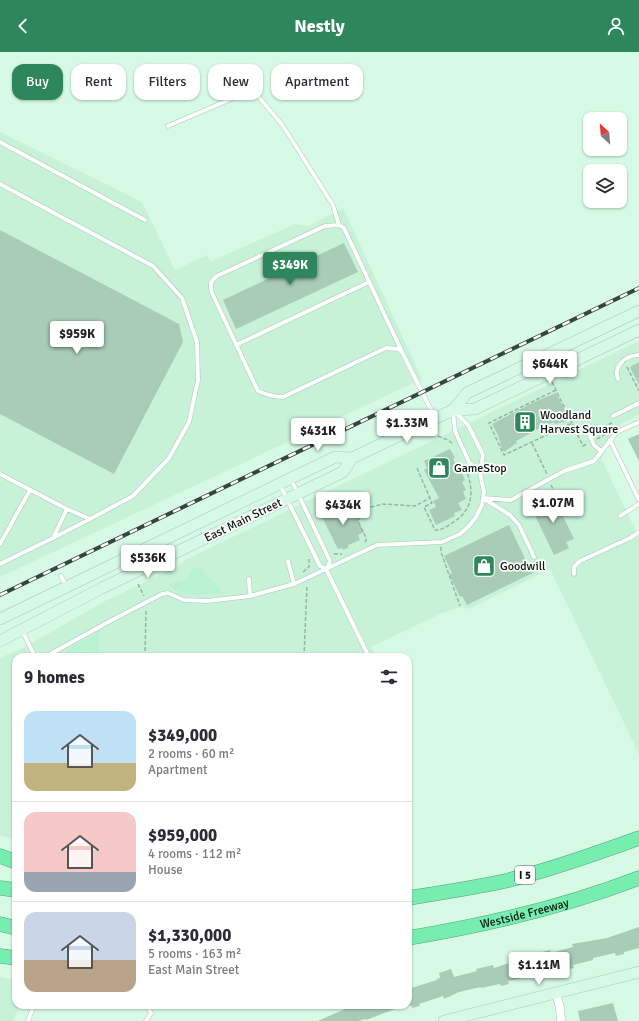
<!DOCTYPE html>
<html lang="en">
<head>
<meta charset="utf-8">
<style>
	body { margin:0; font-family:Signika,sans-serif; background:#f7f7f7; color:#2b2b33; height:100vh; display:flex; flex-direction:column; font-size:15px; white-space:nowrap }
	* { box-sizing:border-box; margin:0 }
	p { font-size:13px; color:#7c7c81 }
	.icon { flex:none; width:22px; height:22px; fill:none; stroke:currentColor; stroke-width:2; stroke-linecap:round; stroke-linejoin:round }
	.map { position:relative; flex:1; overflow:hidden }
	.sheet { position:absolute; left:12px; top:601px; width:400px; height:356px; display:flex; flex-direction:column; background:#fff; border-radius:12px; box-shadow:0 1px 3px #0004 }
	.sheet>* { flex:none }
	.top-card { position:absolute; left:12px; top:12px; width:400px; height:36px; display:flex; gap:8px }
	.needle { width:26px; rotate:334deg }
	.fabs { position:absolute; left:583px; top:60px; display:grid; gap:8px }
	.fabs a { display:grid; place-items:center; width:44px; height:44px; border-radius:8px; background:#fff; box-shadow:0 1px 3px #0004; font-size:20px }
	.price { position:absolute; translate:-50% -34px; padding:0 9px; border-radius:4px; background:#fff; color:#222; font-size:13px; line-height:26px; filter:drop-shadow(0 1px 2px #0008) }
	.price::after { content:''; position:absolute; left:50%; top:24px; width:12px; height:9px; margin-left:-6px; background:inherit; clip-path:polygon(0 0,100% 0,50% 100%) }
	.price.current { background:#2d865c; color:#fff }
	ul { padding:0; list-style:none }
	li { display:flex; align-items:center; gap:12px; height:100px; padding:0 12px }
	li+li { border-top:1px solid #e1e1e2 }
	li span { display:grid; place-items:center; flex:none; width:112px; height:80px; border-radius:12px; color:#555 }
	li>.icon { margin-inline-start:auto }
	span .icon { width:48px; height:48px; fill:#fffc; stroke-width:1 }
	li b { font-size:17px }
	h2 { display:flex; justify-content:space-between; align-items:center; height:48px; padding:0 12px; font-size:17px }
	.chip { padding:0 14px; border-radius:12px; background:#fff; box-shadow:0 1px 3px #0004; font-size:14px; line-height:36px }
	.chip.current { background:#2d865c; color:#fff }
	header { display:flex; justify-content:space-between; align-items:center; height:52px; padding:0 12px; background:#2d865c; color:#fff; font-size:18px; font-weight:700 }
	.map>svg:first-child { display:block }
	.built { fill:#c7f2d8 }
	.green { fill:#b8f2d0 }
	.building { fill:#a9ccb7 }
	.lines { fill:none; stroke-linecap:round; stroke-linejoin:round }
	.lane-casing { stroke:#a6c9b4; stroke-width:5 }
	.street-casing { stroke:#a6c9b4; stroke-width:9 }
	.secondary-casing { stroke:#a6c9b4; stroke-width:12 }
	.highway-casing { stroke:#51a278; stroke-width:15 }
	.path { stroke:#97b4a3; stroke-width:1.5; stroke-dasharray:4 2; stroke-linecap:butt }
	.lane { stroke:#fff; stroke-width:4 }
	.street { stroke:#fff; stroke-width:8 }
	.secondary { stroke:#d6fae7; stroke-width:11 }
	.highway { stroke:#77edb0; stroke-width:14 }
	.rail-casing { stroke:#35473d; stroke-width:4 }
	.rail { stroke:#fdfdfd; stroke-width:2.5; stroke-dasharray:8; stroke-linecap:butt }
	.labels { text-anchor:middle; stroke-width:3.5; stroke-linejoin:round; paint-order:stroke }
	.shield { fill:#fdfdfd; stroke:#535c57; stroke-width:1 }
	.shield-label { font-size:11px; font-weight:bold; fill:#0a1710 }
	.poi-label { font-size:12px; fill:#0a1710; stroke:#fdfdfd; text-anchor:start }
	.street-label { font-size:12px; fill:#0a1710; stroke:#fdfdfd }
</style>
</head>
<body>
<header><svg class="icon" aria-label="back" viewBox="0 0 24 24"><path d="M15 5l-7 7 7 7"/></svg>Nestly<svg class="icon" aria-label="person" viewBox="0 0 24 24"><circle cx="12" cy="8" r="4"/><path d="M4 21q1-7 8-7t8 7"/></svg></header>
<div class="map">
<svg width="639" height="969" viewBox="0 0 639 969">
	<rect width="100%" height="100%" fill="#d6fae5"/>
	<path class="built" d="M0 80 142 150 175 218 207 203 210 210 295 172 309 174 343 156 422 327 0 525Z
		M639 289V363L621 372 601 406 639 486V702L550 517 469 557 461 555 440 562 371 595 376 605H16V789L0 783V606L23 596 105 549 175 516 187 507Z
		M0 925 16 928V953H20L13 969H0Z"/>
	<path class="green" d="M192 516H199L203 517 208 525 220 536V541C202 544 182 544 168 533 174 529 183 531 187 526 190 523 190 519 192 516Z
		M99 580V605H56Z"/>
	<path class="building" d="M0 178 179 272 183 290 114 422 0 362Z
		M344 191 358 220 236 277 223 248Z
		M639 310V333L630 315Z
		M556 341 570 368 555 372 554 370 542 375 516 389 517 391 504 400 500 393 501 392 498 385H499L492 372 534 350Z
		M639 382V409L628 387Z
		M450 397 455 406 453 407 460 422 462 421 465 428 462 430 466 438 463 440 466 447 458 451 462 458 454 461 455 464 436 473 429 458 436 455 433 449 439 446 424 418 427 416 424 409Z
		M553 443 574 487 566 490 569 496 554 503 530 453Z
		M342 449 350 467 356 464 364 480 358 483 360 488 348 493 349 495 343 498 342 496 338 497 322 465 331 461 328 456Z
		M509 473 528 513 535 509 539 518 467 553 462 544 460 545 449 522 452 521 444 504Z
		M639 875V896L624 900V902L616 904 615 901 593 906V908L573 913 574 916 565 918 564 917 508 929 509 932 501 934 500 932 481 936V935L459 940 444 947 443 944 419 952 420 954 412 956 411 953 408 954V937L437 928V927L440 926 439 921 451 917 454 925 477 919 476 917 493 913 494 916 509 911 534 906V902L550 898 551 901 573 895 572 892 607 886Z
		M613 951 618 969H580L578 959Z
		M354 953H403V954L366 968 365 967 359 969H318Z"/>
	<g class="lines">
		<g class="lane-casing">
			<path id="lane" d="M168 74 245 41 258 44 283 74 333 153 339 173
				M0 90 145 168
				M0 132 153 214 182 246 197 290 198 328 189 370 169 406 133 444 90 467
				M236 293 369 230
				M402 300 344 176 339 173 325 174 217 224C210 229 210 233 212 241L258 339C267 343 273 345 283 345L386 296 399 297 402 300 435 366
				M618 327C613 314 626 303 639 303
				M453 360 455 379 469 410 480 421
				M613 364 639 351
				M587 378 594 393 601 399
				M610 388 639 448
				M0 422 67 457 90 467 53 486 0 512
				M291 427 330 509 327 517
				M280 433 320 514 326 517
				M483 446 511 448 564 419 594 409 617 380 639 370
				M483 446 510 463 519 473 534 505
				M620 464 639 452
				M53 486 67 457
				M0 492 30 438
				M288 509 294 532
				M326 517 369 605
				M574 522V515L580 509 630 486 639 480
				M61 524 66 534
				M249 527 250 544
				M22 578 35 605
				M45 605 112 568 162 542 168 541 184 548 207 549 250 544 294 532 377 493 442 490 460 482 469 474 476 465 482 453 484 440 480 421 483 403 468 373 455 360
				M28 969 34 953
				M146 969 151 961 147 953"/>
		</g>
		<g class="street-casing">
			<path id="street" d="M556 941 560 956 561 969"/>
		</g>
		<g class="secondary-casing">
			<path id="secondary" d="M453 358 467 341 639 259
				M0 567 335 405 352 406
				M0 589 102 536 343 420 352 406 453 358 475 357 639 278
				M444 969 639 920"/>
		</g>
		<g class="highway-casing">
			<g id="highway">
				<path d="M0 804 16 810"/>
				<path d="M0 836 16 838"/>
				<path d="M408 846C440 841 473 836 505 829 550 818 595 802 639 786"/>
				<path d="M0 872 16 876"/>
				<path id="s1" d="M408 886C487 873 564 855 639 826"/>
				<path d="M0 904 16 906"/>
			</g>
		</g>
		<path class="path" d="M627 315 639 339
			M552 330 572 371
			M556 338 489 371 504 403 572 371 583 394 587 392
			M438 384 448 388 453 392
			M597 387 604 383 601 376 612 371
			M532 391 547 422
			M417 416 432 451 424 455 435 478C441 478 447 475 452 471 475 457 474 437 465 415
			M351 454 366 486V489L363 491
			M527 454 555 441 551 433
			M358 468 371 455 383 452 415 454 430 446
			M441 495V500L460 554
			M334 502H342
			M303 520 309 515V507
			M138 532 144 544
			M145 605 146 558H147
			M304 605 307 533"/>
		<use href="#lane" class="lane"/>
		<use href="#street" class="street"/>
		<use href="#secondary" class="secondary"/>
		<use href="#highway" class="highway"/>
		<g class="rail-casing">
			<path id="rail" d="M0 543 639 236"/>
		</g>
		<use href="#rail" class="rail"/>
	</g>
	<defs>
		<g id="building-square" transform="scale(1.15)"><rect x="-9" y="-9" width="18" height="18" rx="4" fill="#2d865c" stroke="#fdfdfd"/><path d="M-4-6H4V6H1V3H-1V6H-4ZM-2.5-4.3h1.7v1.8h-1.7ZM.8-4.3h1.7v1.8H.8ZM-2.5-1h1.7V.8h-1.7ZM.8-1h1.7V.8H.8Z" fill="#fff"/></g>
		<g id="shop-square" transform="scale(1.15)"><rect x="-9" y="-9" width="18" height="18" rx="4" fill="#2d865c" stroke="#fdfdfd"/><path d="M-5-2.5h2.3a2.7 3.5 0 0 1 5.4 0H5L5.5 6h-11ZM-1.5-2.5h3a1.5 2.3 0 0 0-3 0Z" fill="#fff"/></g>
	</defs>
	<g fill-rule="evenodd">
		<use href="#building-square" x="525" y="370"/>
		<use href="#shop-square" x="439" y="416"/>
		<use href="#shop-square" x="484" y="514"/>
	</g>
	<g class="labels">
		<rect class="shield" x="515" y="814" width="20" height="18" rx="3"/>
		<g class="shield-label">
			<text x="525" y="827">I 5</text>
		</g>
		<g class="poi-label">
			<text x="540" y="367">Woodland<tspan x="540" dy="14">Harvest Square</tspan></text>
			<text x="454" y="420">GameStop</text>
			<text x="500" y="518">Goodwill</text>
		</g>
		<g class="street-label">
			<text transform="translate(243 468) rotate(-26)" y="4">East Main Street</text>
			<text dy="4" stroke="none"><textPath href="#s1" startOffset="119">Westside Freeway</textPath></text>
		</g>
	</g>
</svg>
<div class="fabs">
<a><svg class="needle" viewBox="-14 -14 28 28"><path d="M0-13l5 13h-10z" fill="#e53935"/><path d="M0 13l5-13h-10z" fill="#7c7c81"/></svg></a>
<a><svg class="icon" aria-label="layers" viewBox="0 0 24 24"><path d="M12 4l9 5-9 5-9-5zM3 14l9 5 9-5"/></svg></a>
</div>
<b class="price current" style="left:290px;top:234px">$349K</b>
<b class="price" style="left:77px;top:303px">$959K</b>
<b class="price" style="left:550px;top:333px">$644K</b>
<b class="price" style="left:407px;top:392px">$1.33M</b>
<b class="price" style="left:318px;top:400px">$431K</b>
<b class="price" style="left:553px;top:472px">$1.07M</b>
<b class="price" style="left:343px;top:474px">$434K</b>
<b class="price" style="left:148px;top:527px">$536K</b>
<b class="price" style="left:539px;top:934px">$1.11M</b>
<div class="top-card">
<a class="chip current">Buy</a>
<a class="chip">Rent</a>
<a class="chip">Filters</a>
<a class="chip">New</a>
<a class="chip">Apartment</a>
</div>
<section class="sheet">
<h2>9 homes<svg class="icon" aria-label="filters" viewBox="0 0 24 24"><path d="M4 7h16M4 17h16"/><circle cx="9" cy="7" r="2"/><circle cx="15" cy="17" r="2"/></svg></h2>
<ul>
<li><span style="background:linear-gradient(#bfe0f5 65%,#c2b280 0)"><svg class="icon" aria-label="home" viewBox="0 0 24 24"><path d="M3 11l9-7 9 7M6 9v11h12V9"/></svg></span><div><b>$349,000</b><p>2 rooms · 60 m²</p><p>Apartment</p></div></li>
<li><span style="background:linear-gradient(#f6c9c9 75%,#9aa5b1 0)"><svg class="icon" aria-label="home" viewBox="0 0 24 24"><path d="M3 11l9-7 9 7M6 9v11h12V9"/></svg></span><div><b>$959,000</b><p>4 rooms · 112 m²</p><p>House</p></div></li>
<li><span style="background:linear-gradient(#c9d6e8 60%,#b9a48a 0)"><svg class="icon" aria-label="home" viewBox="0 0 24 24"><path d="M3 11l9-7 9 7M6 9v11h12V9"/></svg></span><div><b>$1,330,000</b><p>5 rooms · 163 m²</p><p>East Main Street</p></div></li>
</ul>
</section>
</div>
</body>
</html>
